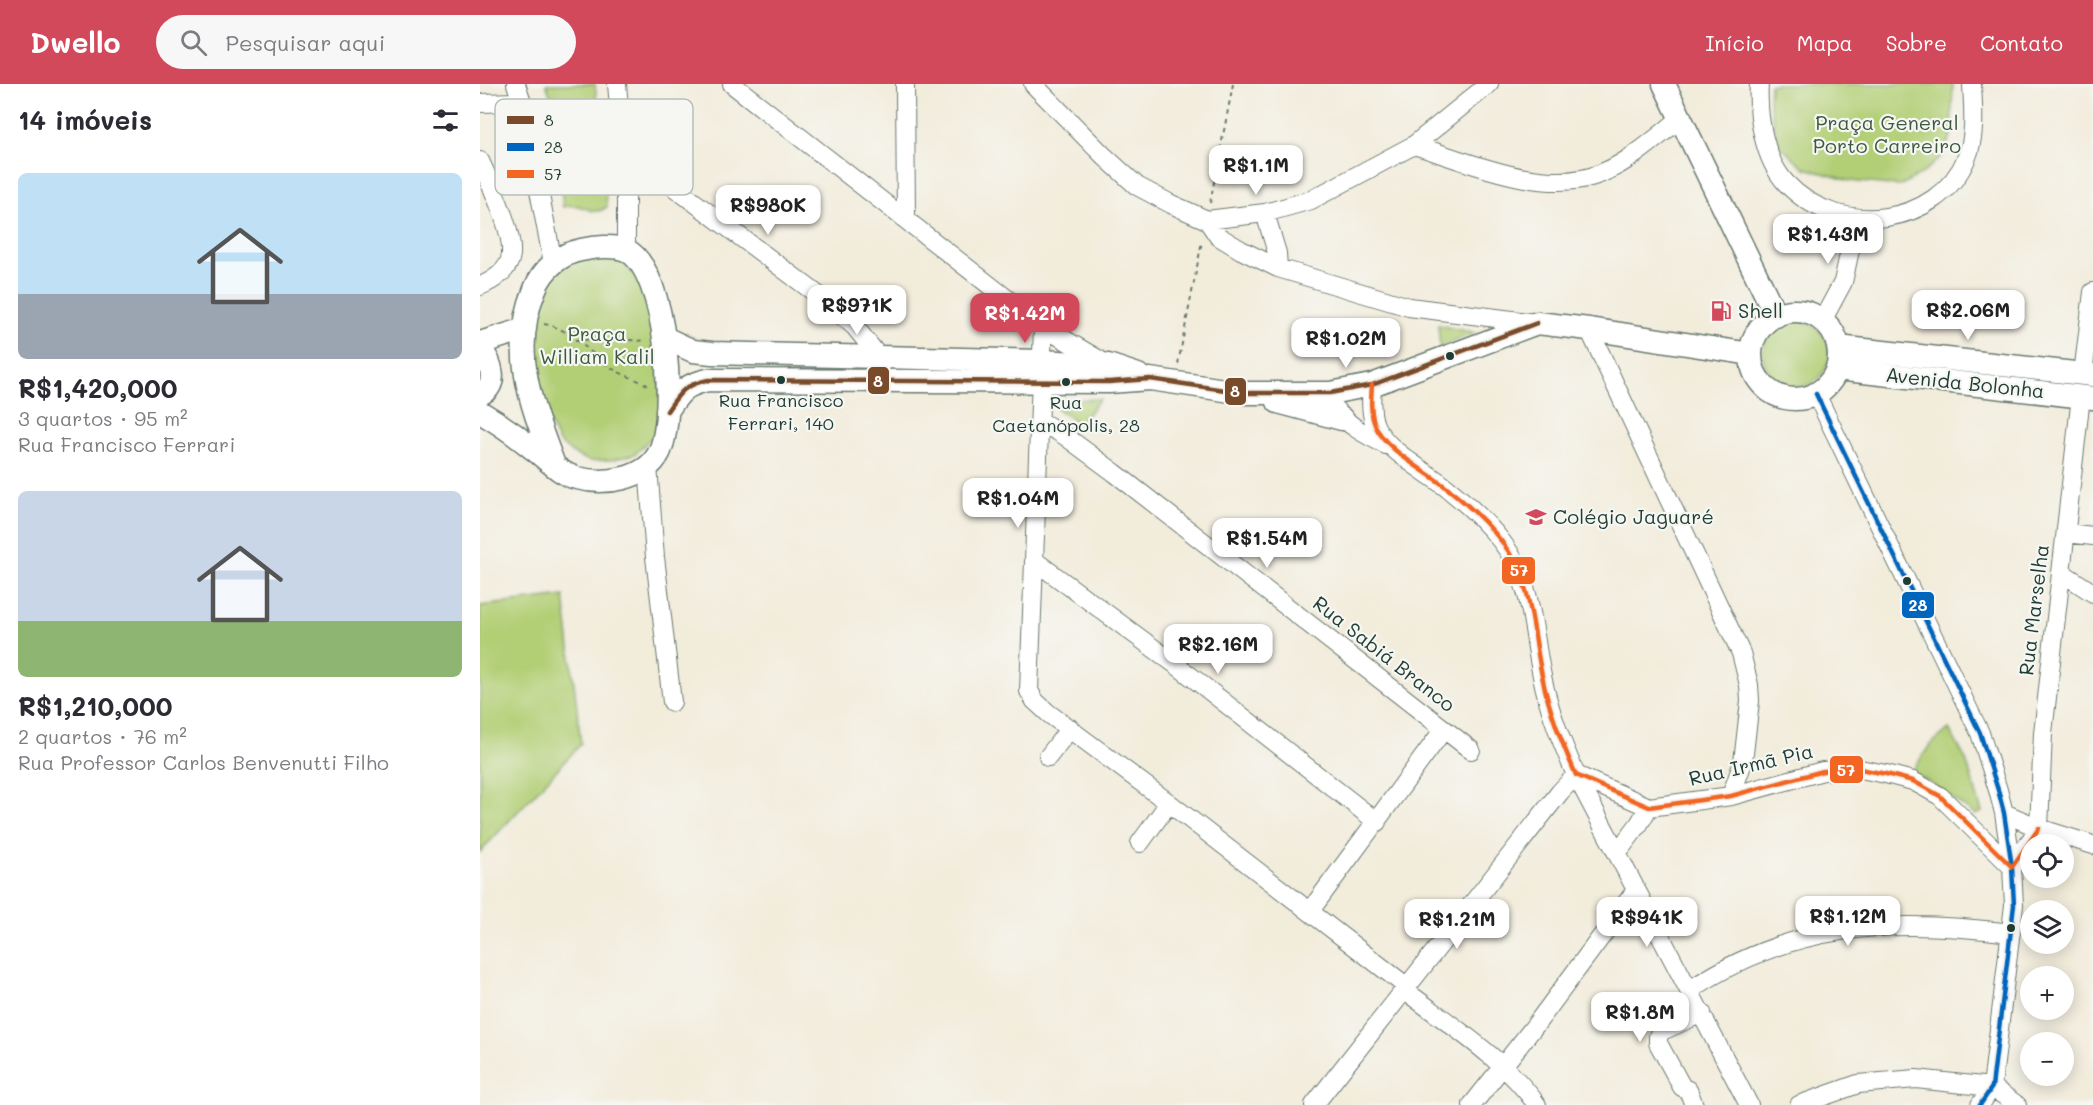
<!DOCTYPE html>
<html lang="pt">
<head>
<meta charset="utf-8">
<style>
	body { margin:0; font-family:Mali,sans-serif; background:#f7f7f7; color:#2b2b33; height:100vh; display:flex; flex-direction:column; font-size:22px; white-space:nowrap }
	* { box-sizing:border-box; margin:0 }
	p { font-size:20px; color:#7c7c81 }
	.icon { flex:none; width:33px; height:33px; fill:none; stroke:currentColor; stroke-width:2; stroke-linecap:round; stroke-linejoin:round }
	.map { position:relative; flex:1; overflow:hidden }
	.side { display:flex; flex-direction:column; background:#fff; width:480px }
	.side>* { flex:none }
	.controls { position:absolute; left:1540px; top:750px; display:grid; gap:12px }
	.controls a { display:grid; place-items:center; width:54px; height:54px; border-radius:50%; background:#fff; box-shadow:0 3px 15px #0003; font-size:30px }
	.price { position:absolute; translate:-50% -51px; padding:0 14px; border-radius:12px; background:#fff; color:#222; font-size:20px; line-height:39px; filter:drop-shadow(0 2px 3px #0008) }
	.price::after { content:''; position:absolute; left:50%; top:36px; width:18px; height:14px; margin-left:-9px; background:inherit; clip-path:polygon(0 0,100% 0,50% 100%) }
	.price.selected { background:#d1495b; color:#fff }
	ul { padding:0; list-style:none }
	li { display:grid; align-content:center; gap:12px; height:318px; padding:0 18px }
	li span { display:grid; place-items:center; height:186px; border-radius:9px; color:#555 }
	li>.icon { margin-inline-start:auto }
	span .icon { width:108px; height:108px; fill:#fffc; stroke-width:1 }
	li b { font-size:26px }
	h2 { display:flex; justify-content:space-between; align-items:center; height:72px; padding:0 18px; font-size:26px }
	header { display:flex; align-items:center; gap:36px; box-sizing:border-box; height:84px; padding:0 30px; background:#d1495b; color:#fff }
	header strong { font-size:28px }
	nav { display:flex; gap:33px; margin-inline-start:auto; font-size:21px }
	.search { width:420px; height:54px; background:#f7f7f7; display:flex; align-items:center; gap:15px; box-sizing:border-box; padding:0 21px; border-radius:33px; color:#7c7c81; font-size:22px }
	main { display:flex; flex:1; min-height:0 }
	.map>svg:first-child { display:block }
	.green { fill:#b2cf76; stroke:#688655; stroke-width:1.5 }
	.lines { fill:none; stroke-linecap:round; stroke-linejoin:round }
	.minor-casing { stroke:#697a6e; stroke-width:20 }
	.major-casing { stroke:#697a6e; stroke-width:25 }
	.path { stroke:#697a6e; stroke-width:2; stroke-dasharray:4.5 4.5; stroke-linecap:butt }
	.minor { stroke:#fff; stroke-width:18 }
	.major { stroke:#fff; stroke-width:22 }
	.bus-1-casing { stroke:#f6f6f2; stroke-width:9 }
	.bus-2-casing { stroke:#f6f6f2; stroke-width:9 }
	.bus-3-casing { stroke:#f6f6f2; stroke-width:9 }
	.bus-1 { stroke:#7a4b2a; stroke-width:4.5 }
	.bus-2 { stroke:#0065bd; stroke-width:4.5 }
	.bus-3 { stroke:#f26522; stroke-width:4.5 }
	.bus-dot { fill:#1f3d34; stroke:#f6f6f2; stroke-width:2 }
	.labels { text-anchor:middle; stroke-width:4.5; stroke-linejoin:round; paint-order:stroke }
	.bus-label { font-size:18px; fill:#1f3d34; stroke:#f6f6f2 }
	.park-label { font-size:20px; fill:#3c5a41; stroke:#f6f6f2 }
	.poi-label { font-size:20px; fill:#1f3d34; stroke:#f6f6f2; text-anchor:start }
	.street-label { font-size:20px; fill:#1f3d34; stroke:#f6f6f2 }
	.key { fill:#f6f6f2; stroke:#b6beb9; stroke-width:1.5 }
	.key-label { font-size:16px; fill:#1f3d34 }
	.line-badge { stroke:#f6f6f2; stroke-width:2 }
	.badge-label { font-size:16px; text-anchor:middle; font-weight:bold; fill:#fff }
</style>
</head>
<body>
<header>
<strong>Dwello</strong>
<div class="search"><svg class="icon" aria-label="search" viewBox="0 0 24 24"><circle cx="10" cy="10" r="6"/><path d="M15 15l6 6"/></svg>Pesquisar aqui</div>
<nav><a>Início</a><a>Mapa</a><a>Sobre</a><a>Contato</a></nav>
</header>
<main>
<section class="side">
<h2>14 imóveis<svg class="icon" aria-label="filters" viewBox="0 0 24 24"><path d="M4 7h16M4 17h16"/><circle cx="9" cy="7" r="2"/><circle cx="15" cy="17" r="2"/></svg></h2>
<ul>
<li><span style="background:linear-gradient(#bfe0f5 65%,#9aa5b1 0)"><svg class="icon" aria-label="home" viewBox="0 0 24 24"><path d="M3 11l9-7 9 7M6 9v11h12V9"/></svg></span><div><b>R$1,420,000</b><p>3 quartos · 95 m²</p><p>Rua Francisco Ferrari</p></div></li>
<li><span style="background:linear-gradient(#c9d6e8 70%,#8fb573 0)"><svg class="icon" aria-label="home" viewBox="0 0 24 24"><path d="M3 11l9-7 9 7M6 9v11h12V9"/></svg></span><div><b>R$1,210,000</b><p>2 quartos · 76 m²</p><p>Rua Professor Carlos Benvenutti Filho</p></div></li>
</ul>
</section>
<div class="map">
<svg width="1613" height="1021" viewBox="0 0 1613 1021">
	<rect width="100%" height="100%" fill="#f6f6f2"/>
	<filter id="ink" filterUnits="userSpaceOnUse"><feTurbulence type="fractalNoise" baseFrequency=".0167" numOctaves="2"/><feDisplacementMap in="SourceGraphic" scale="12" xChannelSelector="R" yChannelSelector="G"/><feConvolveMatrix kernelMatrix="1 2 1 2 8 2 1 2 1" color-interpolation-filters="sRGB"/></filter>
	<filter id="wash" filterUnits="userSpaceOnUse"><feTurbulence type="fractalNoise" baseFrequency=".008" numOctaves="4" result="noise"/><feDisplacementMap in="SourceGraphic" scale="24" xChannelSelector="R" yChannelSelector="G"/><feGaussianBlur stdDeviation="1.35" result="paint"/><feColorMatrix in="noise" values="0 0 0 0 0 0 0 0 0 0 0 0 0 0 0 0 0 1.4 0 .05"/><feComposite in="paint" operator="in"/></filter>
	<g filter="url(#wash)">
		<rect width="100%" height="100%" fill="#f2ecdb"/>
		<path class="green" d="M66 0H115L127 123C113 132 109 124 98 122 94 121 87 122 83 123L72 16Z
			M1290 0H1473L1471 52 1461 73 1443 89 1420 102 1370 97 1325 84 1299 61 1289 18Z
			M132 169 157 193 174 229 182 327 172 353 155 370 131 376 109 377 92 369 78 357 66 331 57 293 53 265 58 219 81 180Z
			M1283 270a33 33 0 1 1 66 0a33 33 0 1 1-66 0Z
			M958 241 995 249 960 263Z
			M620 315 600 340 577 325V319L582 316Z
			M84 512 101 660 0 768V522Z
			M1469 645 1486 676 1502 728 1495 731 1445 695 1431 689 1450 661Z"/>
	</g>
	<g filter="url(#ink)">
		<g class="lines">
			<g class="minor-casing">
				<path id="minor" d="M36 0 42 18 73 179
					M137 0 146 103V166
					M252 0 563 243 628 281
					M425 0 426 135
					M553 0 624 72 657 102 691 120 727 136 785 129 831 116 934 61 1009 0
					M1279 0C1277 32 1284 75 1306 99 1357 154 1458 144 1487 73 1496 51 1493 23 1492 0
					M0 19 42 18
					M934 61C989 78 1066 113 1122 89 1151 77 1176 54 1201 34
					M143 65 342 214 375 243 399 273 401 282
					M0 77C10 99 33 146 31 170 30 186 13 197 0 202
					M785 129 797 169 798 184
					M727 136 738 152 761 166 798 184 929 223 1056 239
					M1342 237 1363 198 1377 134
					M563 243 549 607 555 617 568 629 689 719 926 902
					M1109 245 1261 569 1269 601 1270 617 1263 678 1251 712
					M1603 290 1613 208
					M892 301C891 314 890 329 895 341 905 366 946 387 967 404 987 420 1006 437 1022 458 1053 498 1052 545 1062 592 1069 627 1082 659 1096 691L1169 723 1251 712 1343 687 1380 685 1406 690 1433 697 1460 712 1532 783 1559 744
					M1336 310 1500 649 1518 706 1524 729 1532 783 1534 821 1512 1003 1500 1021
					M854 324C868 342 886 351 906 361
					M560 337 585 352 635 389 991 666
					M168 382 175 473 192 618
					M1586 449 1613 452
					M555 477 699 583 897 738
					M1581 488 1613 509
					M568 673 590 644
					M1524 729 1559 744 1613 761
					M1559 744 1563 649 1601 312
					M660 759 689 719
					M1137 769 1159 740 1169 723
					M830 827 964 645
					M923 905C967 939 1026 976 1057 1021
					M1210 906C1311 838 1414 834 1531 849
					M834 1021 1080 708 1096 691 1269 1021
					M992 1021 1057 939 1156 806
					M1214 1021 1208 1006 1202 1003 1178 959V952L1182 947 1222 929
					M1319 1021 1378 1000 1436 995 1512 1003 1537 1021"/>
			</g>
			<g class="major-casing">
				<path id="major" d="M1184 0 1296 232
					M1271 271a44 44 0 1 1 88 0a44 44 0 1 1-88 0Z
					M185 254 213 267 232 269 563 277 628 281 658 291
					M0 259 45 245
					M1358 263 1613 291
					M0 264C11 277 20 302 0 310
					M1357 285 1613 314
					M798 318 862 335
					M187 327C200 308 204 301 228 296L629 298 670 295 765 309H850L892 301 1057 239 1109 245 1271 270
					M0 328C19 339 36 351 52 364 66 374 81 391 97 394 124 401 165 396 179 369 197 333 188 186 146 166 134 161 114 163 101 166 80 170 63 185 55 205 29 268 52 322 74 381"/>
			</g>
			<path class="path" d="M730 119 753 0
				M64 240C90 244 109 269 130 283 142 291 157 295 169 302
				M95 256 127 255 167 257
				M698 280 722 157"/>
			<use href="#minor" class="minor"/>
			<use href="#major" class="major"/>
			<g class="bus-1-casing">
				<path id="bus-1" d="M187 327C200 308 204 301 228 296L629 298 670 295 765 309H850L892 301 1057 239"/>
			</g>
			<g class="bus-2-casing">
				<path id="bus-2" d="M1336 310 1500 649 1518 706 1524 729 1532 783 1534 821 1512 1003 1500 1021"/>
			</g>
			<g class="bus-3-casing">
				<path id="bus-3" d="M892 301C891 314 890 329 895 341 905 366 946 387 967 404 987 420 1006 437 1022 458 1053 498 1052 545 1062 592 1069 627 1082 659 1096 691L1169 723 1251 712 1343 687 1380 685 1406 690 1433 697 1460 712 1532 783 1559 744"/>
			</g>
			<use href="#bus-1" class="bus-1"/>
			<use href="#bus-2" class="bus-2"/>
			<use href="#bus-3" class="bus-3"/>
		</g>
	</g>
	<defs>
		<g id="fuel-bare" transform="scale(1.62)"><path d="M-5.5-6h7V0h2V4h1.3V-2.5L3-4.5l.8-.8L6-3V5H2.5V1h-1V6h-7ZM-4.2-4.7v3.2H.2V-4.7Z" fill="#d1495b" stroke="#f6f6f2" stroke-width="2.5" paint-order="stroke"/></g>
		<g id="school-bare" transform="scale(1.62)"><path d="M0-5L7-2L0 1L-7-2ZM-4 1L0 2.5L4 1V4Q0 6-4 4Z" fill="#d1495b" stroke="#f6f6f2" stroke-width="2.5" paint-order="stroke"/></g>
	</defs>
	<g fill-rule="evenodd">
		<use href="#fuel-bare" x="1241" y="227"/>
		<use href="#school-bare" x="1056" y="433"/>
	</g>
	<g class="bus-dot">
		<circle cx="970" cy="272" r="5"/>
		<circle cx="301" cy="296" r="5"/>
		<circle cx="586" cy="298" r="5"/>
		<circle cx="1427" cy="497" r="5"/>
		<circle cx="1531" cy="844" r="5"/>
	</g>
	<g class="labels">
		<g class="bus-label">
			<text x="301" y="323">Rua Francisco<tspan x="301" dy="23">Ferrari, 140</tspan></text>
			<text x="586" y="325">Rua<tspan x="586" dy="23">Caetanópolis, 28</tspan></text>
		</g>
		<g class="park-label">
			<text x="1407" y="46">Praça General<tspan x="1407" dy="23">Porto Carreiro</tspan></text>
			<text x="117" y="257">Praça<tspan x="117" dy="23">William Kalil</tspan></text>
		</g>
		<g class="poi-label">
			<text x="1258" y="234">Shell</text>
			<text x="1073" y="440">Colégio Jaguaré</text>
		</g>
		<g class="street-label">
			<text transform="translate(1485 299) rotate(6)" y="7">Avenida Bolonha</text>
			<text transform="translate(1554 526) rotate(-83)" y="7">Rua Marselha</text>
			<text transform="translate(904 570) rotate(38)" y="7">Rua Sabiá Branco</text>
			<text transform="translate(1271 681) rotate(-13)" y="7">Rua Irmã Pia</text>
		</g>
	</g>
	<rect x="15" y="15" width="198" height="96" rx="9" class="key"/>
	<rect x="27" y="32" width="27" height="8" fill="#7a4b2a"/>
	<rect x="27" y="59" width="27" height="8" fill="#0065bd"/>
	<rect x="27" y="86" width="27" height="8" fill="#f26522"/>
	<g class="key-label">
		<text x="64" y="42">8</text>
		<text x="64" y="69">28</text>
		<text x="64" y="96">57</text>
	</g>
	<g class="line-badge">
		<rect x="387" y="282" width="23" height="29" rx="6" fill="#7a4b2a"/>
		<rect x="744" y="293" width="23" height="29" rx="6" fill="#7a4b2a"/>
		<rect x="1021" y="472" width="35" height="29" rx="6" fill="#f26522"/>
		<rect x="1421" y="507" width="34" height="28" rx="6" fill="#0065bd"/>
		<rect x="1349" y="671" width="35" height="29" rx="6" fill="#f26522"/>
	</g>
	<g class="badge-label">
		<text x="398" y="303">8</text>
		<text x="755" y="313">8</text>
		<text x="1039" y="492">57</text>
		<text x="1438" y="527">28</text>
		<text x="1366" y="692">57</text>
	</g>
</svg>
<div class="controls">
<a><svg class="icon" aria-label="locate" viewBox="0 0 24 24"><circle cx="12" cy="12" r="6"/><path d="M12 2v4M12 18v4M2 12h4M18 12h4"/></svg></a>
<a><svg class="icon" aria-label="layers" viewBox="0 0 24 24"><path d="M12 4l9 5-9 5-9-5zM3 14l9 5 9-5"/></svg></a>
<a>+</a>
<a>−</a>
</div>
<b class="price" style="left:776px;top:112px">R$1.1M</b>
<b class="price" style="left:288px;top:152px">R$980K</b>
<b class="price" style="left:1348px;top:181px">R$1.43M</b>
<b class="price" style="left:377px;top:252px">R$971K</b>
<b class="price" style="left:1488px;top:257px">R$2.06M</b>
<b class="price selected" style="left:545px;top:260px">R$1.42M</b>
<b class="price" style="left:866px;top:285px">R$1.02M</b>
<b class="price" style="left:538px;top:445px">R$1.04M</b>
<b class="price" style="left:787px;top:485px">R$1.54M</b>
<b class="price" style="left:738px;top:591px">R$2.16M</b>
<b class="price" style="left:1368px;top:863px">R$1.12M</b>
<b class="price" style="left:1167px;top:864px">R$941K</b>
<b class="price" style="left:977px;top:866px">R$1.21M</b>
<b class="price" style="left:1160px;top:959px">R$1.8M</b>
</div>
</main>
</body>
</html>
